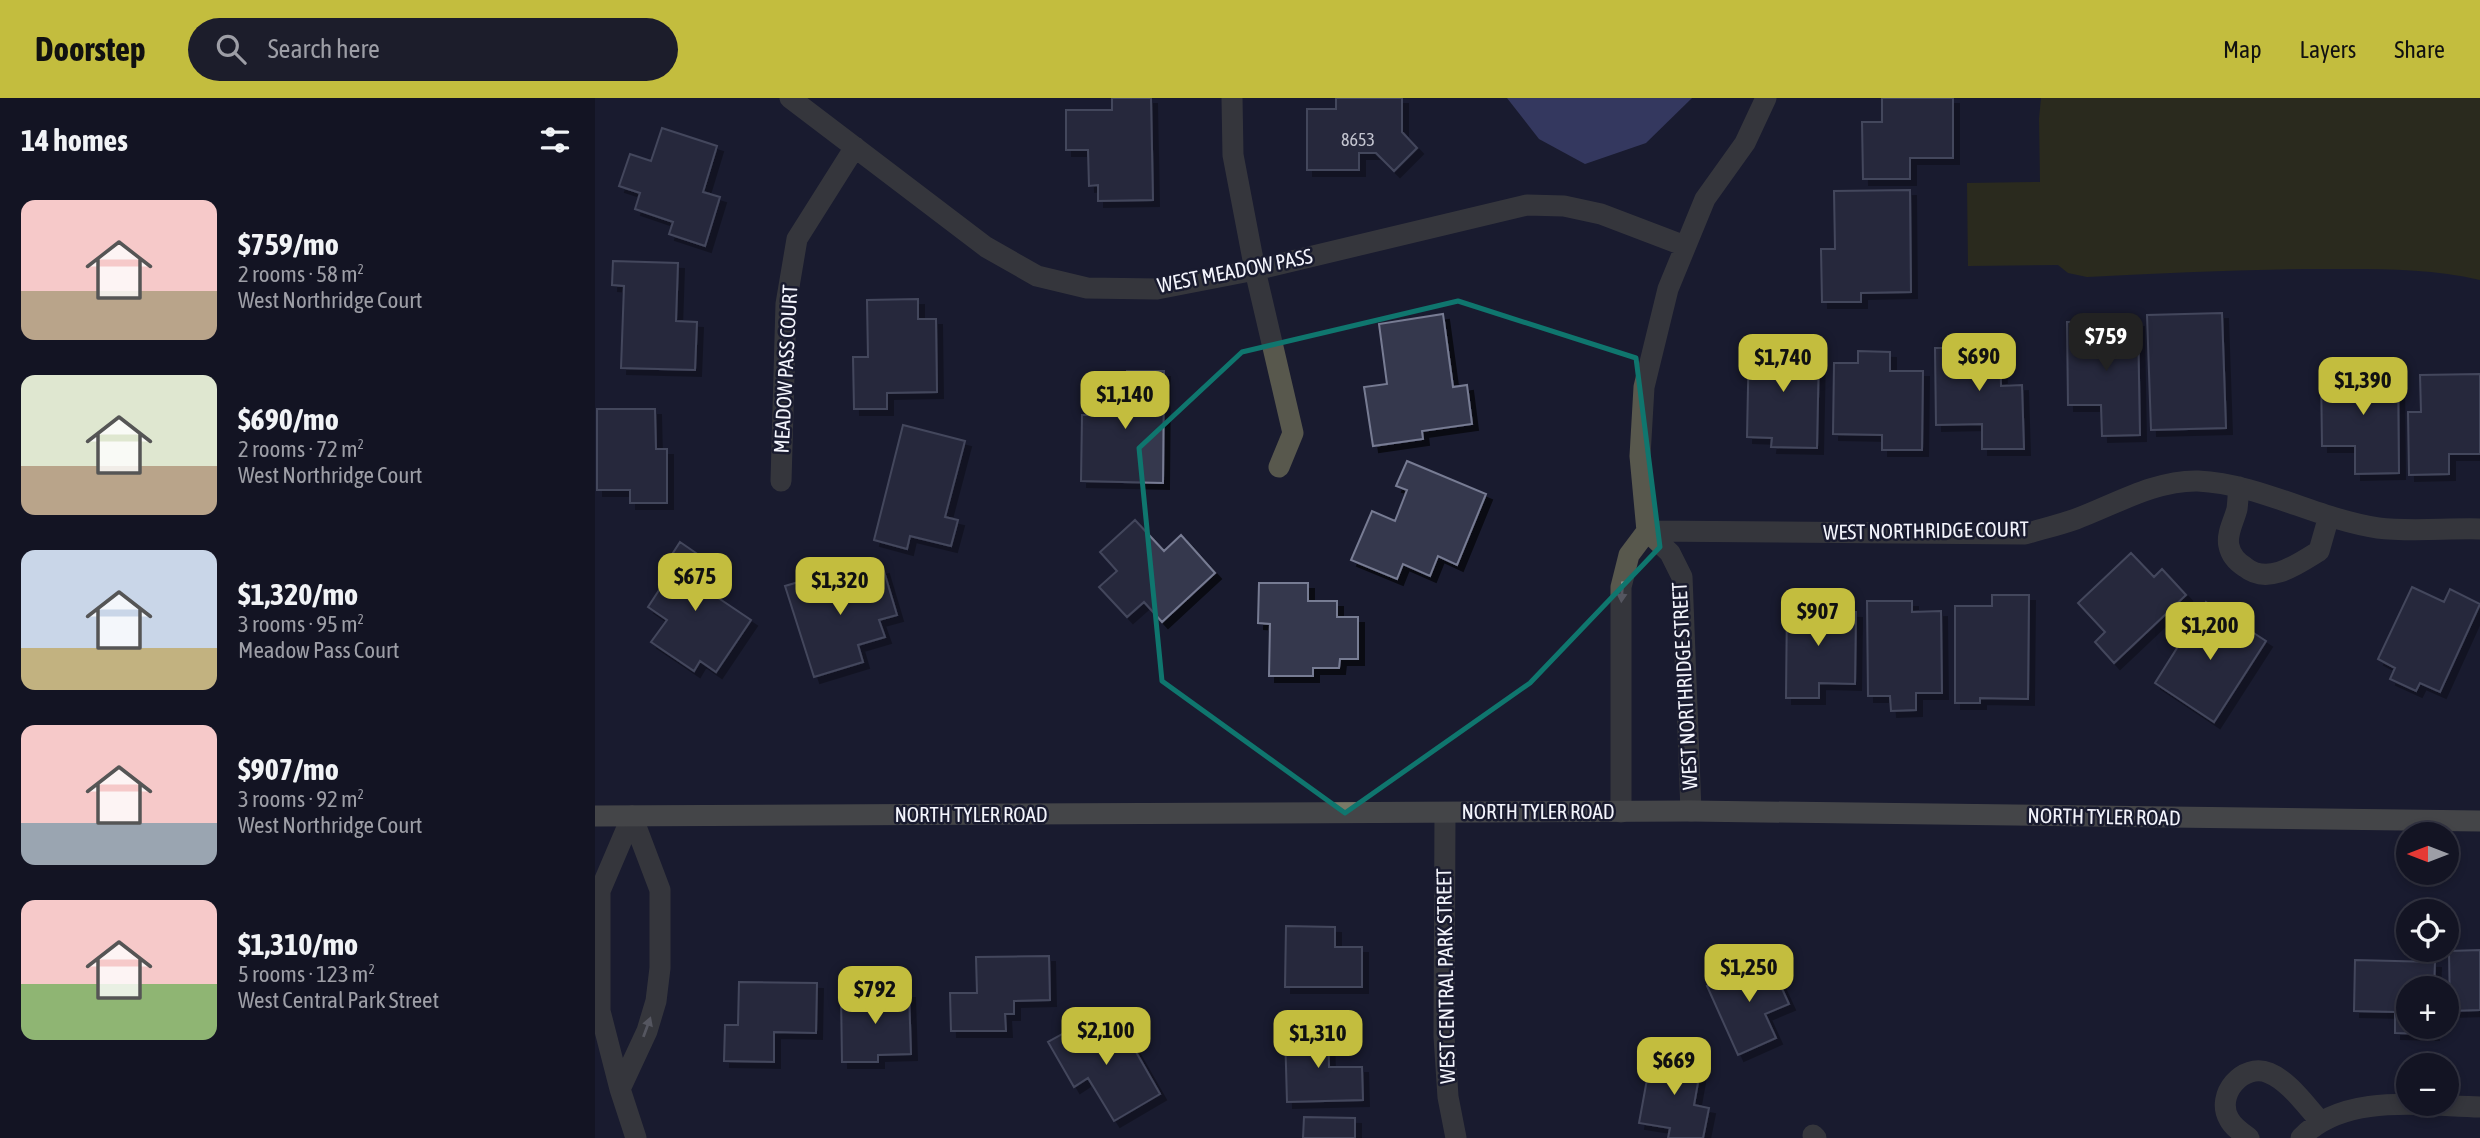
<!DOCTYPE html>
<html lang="en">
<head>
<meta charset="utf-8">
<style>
	body { margin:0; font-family:"Asap Condensed",sans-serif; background:#1c1d2b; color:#f1f3f6; height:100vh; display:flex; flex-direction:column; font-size:26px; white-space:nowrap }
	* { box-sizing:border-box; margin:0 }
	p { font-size:23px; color:#9d9ea6 }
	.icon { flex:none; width:38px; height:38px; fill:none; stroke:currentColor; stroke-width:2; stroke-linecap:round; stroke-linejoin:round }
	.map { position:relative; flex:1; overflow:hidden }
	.details { display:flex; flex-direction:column; background:#131423; width:595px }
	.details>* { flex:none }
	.needle { width:46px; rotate:270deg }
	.controls { position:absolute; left:1801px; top:724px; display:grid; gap:14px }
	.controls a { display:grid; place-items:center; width:63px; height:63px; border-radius:50%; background:#131423; box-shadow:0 4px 10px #0003,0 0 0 2px #323341; font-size:35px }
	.price { position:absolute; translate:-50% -60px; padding:0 16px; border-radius:14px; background:#c3bd3e; color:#111; font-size:23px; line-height:46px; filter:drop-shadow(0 2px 4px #0008) }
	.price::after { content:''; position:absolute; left:50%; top:42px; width:21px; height:16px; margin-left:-10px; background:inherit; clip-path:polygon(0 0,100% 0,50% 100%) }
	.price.on { background:#222; color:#fff }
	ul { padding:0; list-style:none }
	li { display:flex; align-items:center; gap:21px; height:175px; padding:0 21px }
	li span { display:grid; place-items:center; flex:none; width:196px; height:140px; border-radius:14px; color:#555 }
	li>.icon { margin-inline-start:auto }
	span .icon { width:84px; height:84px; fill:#fffc; stroke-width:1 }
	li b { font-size:30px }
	h2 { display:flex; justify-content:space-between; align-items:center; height:84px; padding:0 21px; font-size:30px }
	header { display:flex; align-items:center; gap:42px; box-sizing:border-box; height:98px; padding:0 35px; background:#c3bd3e; color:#111 }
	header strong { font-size:33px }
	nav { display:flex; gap:38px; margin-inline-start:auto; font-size:24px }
	.search { width:490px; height:63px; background:#1c1d2b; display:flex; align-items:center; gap:18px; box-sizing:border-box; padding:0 24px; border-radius:38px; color:#9d9ea6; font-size:26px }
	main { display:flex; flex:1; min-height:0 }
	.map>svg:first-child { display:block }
	.green { fill:#3e3c09 }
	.water { fill:#565c99 }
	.building { fill:#36394e; stroke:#777b93; stroke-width:2; filter:url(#shadow) }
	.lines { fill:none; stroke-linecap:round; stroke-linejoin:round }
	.street { stroke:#58584d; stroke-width:21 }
	.secondary { stroke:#797967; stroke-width:21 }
	.oneway { fill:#9e9e9c }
	.marked { fill:none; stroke:#0f766e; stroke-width:5; stroke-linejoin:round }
	.labels { text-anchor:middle; stroke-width:5; stroke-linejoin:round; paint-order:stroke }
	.number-label { font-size:18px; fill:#c4c5d0 }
	.street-label { font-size:21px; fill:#f3f4fc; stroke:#191b2f }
</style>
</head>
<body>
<header>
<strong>Doorstep</strong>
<div class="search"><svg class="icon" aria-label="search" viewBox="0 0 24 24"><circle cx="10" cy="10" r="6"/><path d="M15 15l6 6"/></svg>Search here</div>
<nav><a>Map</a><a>Layers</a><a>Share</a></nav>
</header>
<main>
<section class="details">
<h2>14 homes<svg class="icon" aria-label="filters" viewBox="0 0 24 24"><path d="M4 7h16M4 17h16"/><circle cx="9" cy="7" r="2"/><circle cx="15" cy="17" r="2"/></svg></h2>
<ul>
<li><span style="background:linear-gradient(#f6c9c9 65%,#b9a48a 0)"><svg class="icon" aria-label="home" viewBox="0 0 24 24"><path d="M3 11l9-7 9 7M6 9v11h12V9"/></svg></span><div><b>$759/mo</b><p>2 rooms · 58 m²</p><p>West Northridge Court</p></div></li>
<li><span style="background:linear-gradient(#dfe7d0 65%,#b9a48a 0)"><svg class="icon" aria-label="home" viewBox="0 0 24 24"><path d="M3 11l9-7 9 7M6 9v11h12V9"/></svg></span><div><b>$690/mo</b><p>2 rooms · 72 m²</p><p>West Northridge Court</p></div></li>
<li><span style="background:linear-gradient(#c9d6e8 70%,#c2b280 0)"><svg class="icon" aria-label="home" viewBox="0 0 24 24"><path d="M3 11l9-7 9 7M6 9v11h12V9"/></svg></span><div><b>$1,320/mo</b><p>3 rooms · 95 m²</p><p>Meadow Pass Court</p></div></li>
<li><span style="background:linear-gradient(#f6c9c9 70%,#9aa5b1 0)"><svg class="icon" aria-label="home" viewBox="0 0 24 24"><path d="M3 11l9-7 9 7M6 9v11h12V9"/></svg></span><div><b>$907/mo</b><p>3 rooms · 92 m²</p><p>West Northridge Court</p></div></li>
<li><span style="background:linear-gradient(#f6c9c9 60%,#8fb573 0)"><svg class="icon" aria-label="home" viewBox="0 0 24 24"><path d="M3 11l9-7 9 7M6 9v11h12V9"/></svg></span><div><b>$1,310/mo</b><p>5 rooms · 123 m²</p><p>West Central Park Street</p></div></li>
</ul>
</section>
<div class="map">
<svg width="1885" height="1040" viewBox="0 0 1885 1040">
	<defs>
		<filter id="shadow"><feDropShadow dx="6" dy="6" stdDeviation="0" flood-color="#0009"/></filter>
	</defs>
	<rect width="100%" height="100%" fill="#191b2f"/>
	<path class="green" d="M1446 0H1885V182C1834 170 1784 171 1731 171 1651 171 1572 175 1492 179L1473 175 1463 167 1373 168 1372 85 1445 84 1444 21Z"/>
	<path class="water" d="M912 0H1097L1051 45 990 66 944 41Z"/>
	<path class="building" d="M517 0H556L558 102 503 103V87L494 88 493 52H471V12H517Z
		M741 0H807V34L822 50 799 73 781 55H764V72H712V11H741Z
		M1287 0H1358V60H1315V81H1268L1267 24H1287Z
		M67 30 122 48 108 94 125 99 110 148 74 136 78 124 40 111 45 95 24 88 35 56 56 63Z
		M1315 92 1316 194 1266 195V204H1227L1226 151H1240L1239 93Z
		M18 163 83 165 81 223 102 224 100 272 26 270 29 188 17 187Z
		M323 201V221H341L342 294 292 295V311H259L258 259H273L272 202Z
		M1627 215 1631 330 1556 332 1552 217Z
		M848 216 858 289 872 287 877 326 827 333 828 341 778 348 769 289 792 286 784 226Z
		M1543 223 1545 337 1507 338 1506 307H1473L1472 224Z
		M1378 237H1405L1406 288 1427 287 1429 351H1387V326L1341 327 1340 250H1378Z
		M1154 240H1184L1183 251 1224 252 1222 350 1176 349 1177 340 1152 339Z
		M1263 253 1295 254V273H1328L1327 352H1287V337L1238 336 1239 265H1263Z
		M1726 272H1803L1804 375 1760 376V348H1727Z
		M532 273H569L568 385 486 383 487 317H500V281L532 282Z
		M1885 276V356H1854V376L1814 377 1813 314H1826L1825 277Z
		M2 311H60L61 351H72V405H35V392H2Z
		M308 327 370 343 350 419 363 422 356 448 315 438 312 451 279 442Z
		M812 363 891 396 862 467 843 458 835 478 808 466 802 481 756 462 777 413 800 423 812 392 801 388Z
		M540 422 569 453 586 437 620 475 567 524 549 504 532 519 504 489 522 473 505 454Z
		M85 444 127 473 113 493 156 522 121 574 105 563 99 573 56 544 72 522 53 509 72 480 65 475Z
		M1536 455 1559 479 1567 471 1591 497 1519 565 1500 544 1510 534 1483 505Z
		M288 470 302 517 284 522 290 539 263 547 268 564 219 579 190 488 234 475 237 485Z
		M664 485H713V503H742V519H763V561H745L744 570H718V578H674L675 526 663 525Z
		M1817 489 1849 504 1855 491 1885 506 1845 594 1825 585 1821 593 1795 581 1800 570 1783 561Z
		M1397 497H1434L1433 601 1385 600V605H1360V508H1397Z
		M1192 500H1226V513L1261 514 1260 586 1224 585V600H1191Z
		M1272 503H1317V514L1346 513 1347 595H1321V612L1296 613 1295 598H1273Z
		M1611 504 1671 543 1619 624 1560 585Z
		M691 828 740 829V849H767V889H690Z
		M1885 852V912L1855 913 1854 853Z
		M454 858 455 902 419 903V916H410L411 933H356L355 895H382L381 859Z
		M1173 860 1194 906 1170 916 1181 940 1143 957 1112 888Z
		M1760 862 1840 864 1839 891H1813V929H1838V936L1800 935V914L1759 913Z
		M144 884 222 885 221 935 179 934V964L129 963 130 927H143Z
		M314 894 316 956 283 957V964H247L246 896Z
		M489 924 498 939 524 924 565 996 519 1023 493 980 479 989 453 944Z
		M733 931 734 969H767L768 1002 692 1004 690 933Z
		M1057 954 1107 962 1099 1007 1114 1010 1108 1040H1073L1075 1030 1044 1025Z
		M709 1019 760 1020V1040H708Z"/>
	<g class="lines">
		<path class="street" d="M195 0 391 149 442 178 492 190 562 191 660 172 932 107 969 108 1006 116 1090 148
			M637 0 638 57 660 172 698 335 684 369
			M186 383 191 206 202 141 260 49
			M1644 389C1643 396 1643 404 1642 411 1639 423 1631 436 1634 448 1636 458 1642 464 1650 469 1673 488 1703 466 1724 453L1734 418
			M1052 433 1430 436C1447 431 1464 427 1481 421 1519 407 1560 382 1603 383 1665 386 1722 421 1783 430 1814 434 1854 430 1885 431
			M1096 713 1087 479 1075 455 1052 433 1045 358 1049 289 1073 191 1110 101 1150 45 1171 0
			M1026 714V489L1034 457 1052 433
			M850 715 849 938 853 999 861 1040
			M37 718 5 793V913L25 991 41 1040
			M25 991 52 933 61 903 65 870V792L37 718
			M1218 1037 1221 1040
			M1654 1040C1647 1035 1638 1029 1634 1021 1620 997 1648 964 1674 975 1694 983 1711 1008 1726 1024
			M1706 1040C1749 994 1829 1008 1885 1009"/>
		<path class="secondary" d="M0 718 1096 713 1885 723"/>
	</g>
	<defs><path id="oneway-solid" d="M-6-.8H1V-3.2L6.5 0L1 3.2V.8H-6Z" transform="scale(1.75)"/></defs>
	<g class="oneway">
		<use href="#oneway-solid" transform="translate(1027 494) rotate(94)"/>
		<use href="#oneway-solid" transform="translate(52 929) rotate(-70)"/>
	</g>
	<path d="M0 0H1885V1040H0ZM863 203 1041 260 1065 449 935 585 750 715 567 583 544 350 647 254Z" fill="#191b2f" fill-opacity=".55" fill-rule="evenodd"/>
	<path class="marked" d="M863 203 1041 260 1065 449 935 585 750 715 567 583 544 350 647 254Z"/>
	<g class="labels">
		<g class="number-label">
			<text x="763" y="48">8653</text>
		</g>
		<g class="street-label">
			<text transform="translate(640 173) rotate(-11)" y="7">WEST MEADOW PASS</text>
			<text transform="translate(191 271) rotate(-87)" y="7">MEADOW PASS COURT</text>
			<text transform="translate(1331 433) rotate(-1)" y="7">WEST NORTHRIDGE COURT</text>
			<text transform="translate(1090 588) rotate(-93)" y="7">WEST NORTHRIDGE STREET</text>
			<text x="943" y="721">NORTH TYLER ROAD</text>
			<text x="376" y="724">NORTH TYLER ROAD</text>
			<text transform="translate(1509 719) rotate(1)" y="7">NORTH TYLER ROAD</text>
			<text transform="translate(851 878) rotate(-91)" y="7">WEST CENTRAL PARK STREET</text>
		</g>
	</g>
</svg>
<div class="controls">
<a><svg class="needle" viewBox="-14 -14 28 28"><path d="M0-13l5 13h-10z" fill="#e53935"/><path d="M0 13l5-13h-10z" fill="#9d9ea6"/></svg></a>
<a><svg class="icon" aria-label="locate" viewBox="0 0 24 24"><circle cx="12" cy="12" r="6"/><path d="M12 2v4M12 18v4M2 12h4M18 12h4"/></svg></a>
<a>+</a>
<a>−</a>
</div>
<b class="price on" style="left:1511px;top:275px">$759</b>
<b class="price" style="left:1384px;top:295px">$690</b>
<b class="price" style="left:1188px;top:296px">$1,740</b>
<b class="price" style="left:1768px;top:319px">$1,390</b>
<b class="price" style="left:530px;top:333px">$1,140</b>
<b class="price" style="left:100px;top:515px">$675</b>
<b class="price" style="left:245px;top:519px">$1,320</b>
<b class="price" style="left:1223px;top:550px">$907</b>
<b class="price" style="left:1615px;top:564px">$1,200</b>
<b class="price" style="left:1154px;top:906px">$1,250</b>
<b class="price" style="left:280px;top:928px">$792</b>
<b class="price" style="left:511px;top:969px">$2,100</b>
<b class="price" style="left:723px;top:972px">$1,310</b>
<b class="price" style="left:1079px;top:999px">$669</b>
</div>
</main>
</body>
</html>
